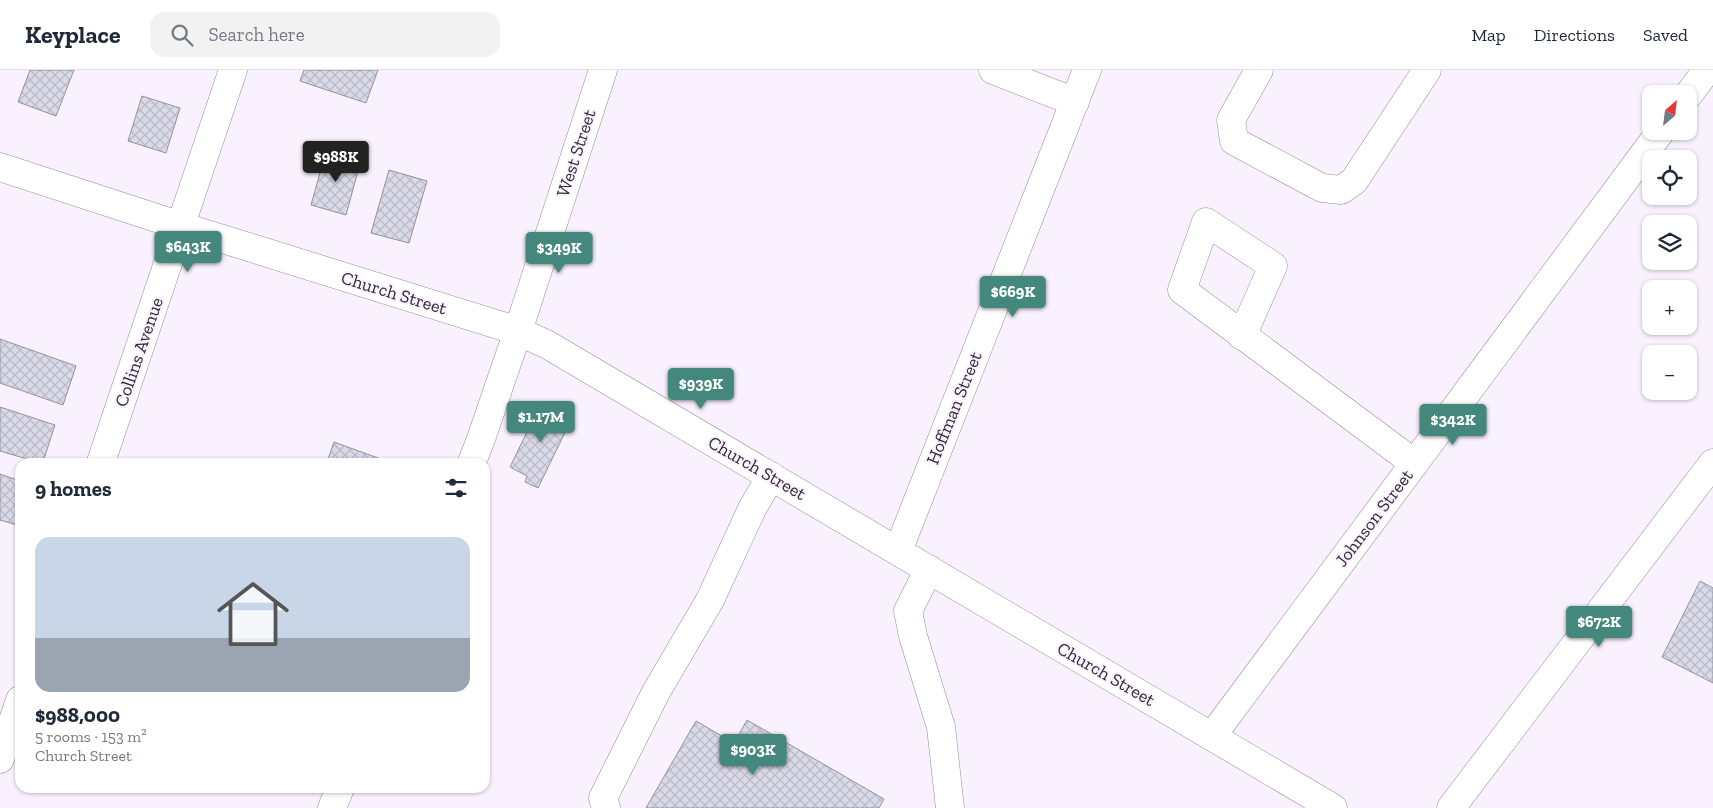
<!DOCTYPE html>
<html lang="en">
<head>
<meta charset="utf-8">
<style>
	body { margin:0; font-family:"Zilla Slab",serif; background:#f2f2f3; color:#1f2937; height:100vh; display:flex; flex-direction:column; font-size:19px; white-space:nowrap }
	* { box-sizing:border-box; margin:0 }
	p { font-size:16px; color:#747a83 }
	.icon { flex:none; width:28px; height:28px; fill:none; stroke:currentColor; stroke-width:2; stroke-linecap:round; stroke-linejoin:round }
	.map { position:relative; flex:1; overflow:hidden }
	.details { position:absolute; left:15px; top:388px; width:475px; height:335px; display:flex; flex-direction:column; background:#fff; border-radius:15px; box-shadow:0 1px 4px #0004 }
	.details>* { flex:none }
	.needle { width:32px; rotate:28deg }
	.buttons { position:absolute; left:1642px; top:15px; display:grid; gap:10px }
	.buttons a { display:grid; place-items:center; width:55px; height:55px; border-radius:10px; background:#fff; box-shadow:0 1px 4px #0004; font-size:25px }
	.price { position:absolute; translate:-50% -42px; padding:0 11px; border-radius:5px; background:#44887d; color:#fff; font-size:16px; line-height:32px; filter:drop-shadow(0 1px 2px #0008) }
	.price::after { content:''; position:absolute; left:50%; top:30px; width:15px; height:11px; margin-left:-8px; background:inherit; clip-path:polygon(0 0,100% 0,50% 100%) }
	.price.selected { background:#222; color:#fff }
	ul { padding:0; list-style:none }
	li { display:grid; align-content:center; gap:10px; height:265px; padding:0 20px }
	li+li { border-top:1px solid #e0e1e3 }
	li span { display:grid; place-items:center; height:155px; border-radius:15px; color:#555 }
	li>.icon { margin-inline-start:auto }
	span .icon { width:90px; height:90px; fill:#fffc; stroke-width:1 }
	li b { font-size:21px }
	h2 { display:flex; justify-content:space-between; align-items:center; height:60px; padding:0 20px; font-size:21px }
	header { display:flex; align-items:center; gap:30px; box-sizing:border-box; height:70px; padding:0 25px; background:#fff; border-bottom:1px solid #e0e1e3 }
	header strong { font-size:24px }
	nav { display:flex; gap:28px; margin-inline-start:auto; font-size:18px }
	.search { width:350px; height:45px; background:#f2f2f3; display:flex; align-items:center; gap:12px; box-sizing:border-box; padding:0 18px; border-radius:15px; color:#747a83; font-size:19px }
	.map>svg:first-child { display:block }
	.building { fill:url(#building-cross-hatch); stroke:#9392a0 }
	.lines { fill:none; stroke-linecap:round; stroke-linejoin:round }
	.minor-casing { stroke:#948c98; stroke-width:29 }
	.minor { stroke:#fff; stroke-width:28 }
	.labels { text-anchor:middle; stroke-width:4; stroke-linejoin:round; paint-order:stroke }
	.street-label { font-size:18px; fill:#2e2b30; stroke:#faf1ff }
</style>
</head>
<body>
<header>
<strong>Keyplace</strong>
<div class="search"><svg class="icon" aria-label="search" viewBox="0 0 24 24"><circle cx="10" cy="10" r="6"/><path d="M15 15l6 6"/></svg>Search here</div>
<nav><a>Map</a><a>Directions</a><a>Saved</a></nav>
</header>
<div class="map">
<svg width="1713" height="738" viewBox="0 0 1713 738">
	<defs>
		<pattern id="building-cross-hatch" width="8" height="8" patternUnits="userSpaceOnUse" patternTransform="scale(1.25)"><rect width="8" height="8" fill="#d9d9e7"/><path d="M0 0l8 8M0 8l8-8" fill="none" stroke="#bbbac6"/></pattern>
	</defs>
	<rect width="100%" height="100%" fill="#faf1ff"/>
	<path class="building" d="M30 0H74L56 46 18 32Z
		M304 0H378L366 33 300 11Z
		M142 26 180 38 166 83 128 71Z
		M326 81 361 90 346 145 311 135Z
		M389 100 427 111 409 173 371 163Z
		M0 269 76 296 63 335 0 313Z
		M542 331 573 346 538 418 525 412 527 406 510 397Z
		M0 337 55 355 43 392H37L0 381Z
		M334 372 389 392H327Z
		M0 404 20 411V456L0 450Z
		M1700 511 1713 518V613L1662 587Z
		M747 650 884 729 879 738H646L696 651 734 673Z"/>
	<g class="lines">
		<g class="minor-casing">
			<path id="minor" d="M993 0 1075 32
				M1259 0 1231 50 1234 71 1322 118 1341 120 1354 111 1427 0
				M1689 24 1707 0
				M0 97 181 156 518 261 548 275 1333 738
				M1242 266 1273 196 1206 152 1182 220 1398 381 1414 393
				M101 392 233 0
				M472 392 481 369 518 261 603 0
				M898 481 1087 0
				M929 499 908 541 913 566 941 657 950 738
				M1212 666 1661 61
				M0 689 20 630
				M332 738 340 718
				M606 738 603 728 656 622 710 530 752 439 771 406
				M1451 738 1713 393"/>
		</g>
		<use href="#minor" class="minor"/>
	</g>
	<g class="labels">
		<g class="street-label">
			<text transform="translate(576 83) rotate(-72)" y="6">West Street</text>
			<text transform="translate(394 223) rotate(17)" y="6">Church Street</text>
			<text transform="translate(139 282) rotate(-71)" y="6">Collins Avenue</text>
			<text transform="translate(954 338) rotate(-68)" y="6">Hoffman Street</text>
			<text transform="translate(757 398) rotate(30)" y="6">Church Street</text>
			<text transform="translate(1374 448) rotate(-53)" y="6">Johnson Street</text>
			<text transform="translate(1106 604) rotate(30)" y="6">Church Street</text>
		</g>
	</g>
</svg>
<div class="buttons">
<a><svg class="needle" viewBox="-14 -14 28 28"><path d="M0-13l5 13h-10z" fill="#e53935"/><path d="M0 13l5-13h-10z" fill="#747a83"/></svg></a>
<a><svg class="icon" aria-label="locate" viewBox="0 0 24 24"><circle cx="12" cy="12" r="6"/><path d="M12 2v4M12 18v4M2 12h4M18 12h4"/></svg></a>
<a><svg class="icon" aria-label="layers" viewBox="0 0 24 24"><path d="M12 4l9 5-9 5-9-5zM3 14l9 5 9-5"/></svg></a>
<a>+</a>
<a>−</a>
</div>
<b class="price selected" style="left:336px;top:113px">$988K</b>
<b class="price" style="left:188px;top:203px">$643K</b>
<b class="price" style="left:559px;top:204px">$349K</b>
<b class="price" style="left:1013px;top:248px">$669K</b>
<b class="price" style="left:701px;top:340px">$939K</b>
<b class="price" style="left:541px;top:373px">$1.17M</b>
<b class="price" style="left:1453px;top:376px">$342K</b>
<b class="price" style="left:1599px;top:578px">$672K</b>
<b class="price" style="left:753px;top:706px">$903K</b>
<section class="details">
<h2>9 homes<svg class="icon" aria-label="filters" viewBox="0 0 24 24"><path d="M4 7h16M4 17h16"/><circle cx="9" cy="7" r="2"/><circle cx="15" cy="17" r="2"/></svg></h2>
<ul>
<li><span style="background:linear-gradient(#c9d6e8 65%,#9aa5b1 0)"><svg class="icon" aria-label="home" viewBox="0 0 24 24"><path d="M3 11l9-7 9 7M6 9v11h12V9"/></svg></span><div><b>$988,000</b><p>5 rooms · 153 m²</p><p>Church Street</p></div></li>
</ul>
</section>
</div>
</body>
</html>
